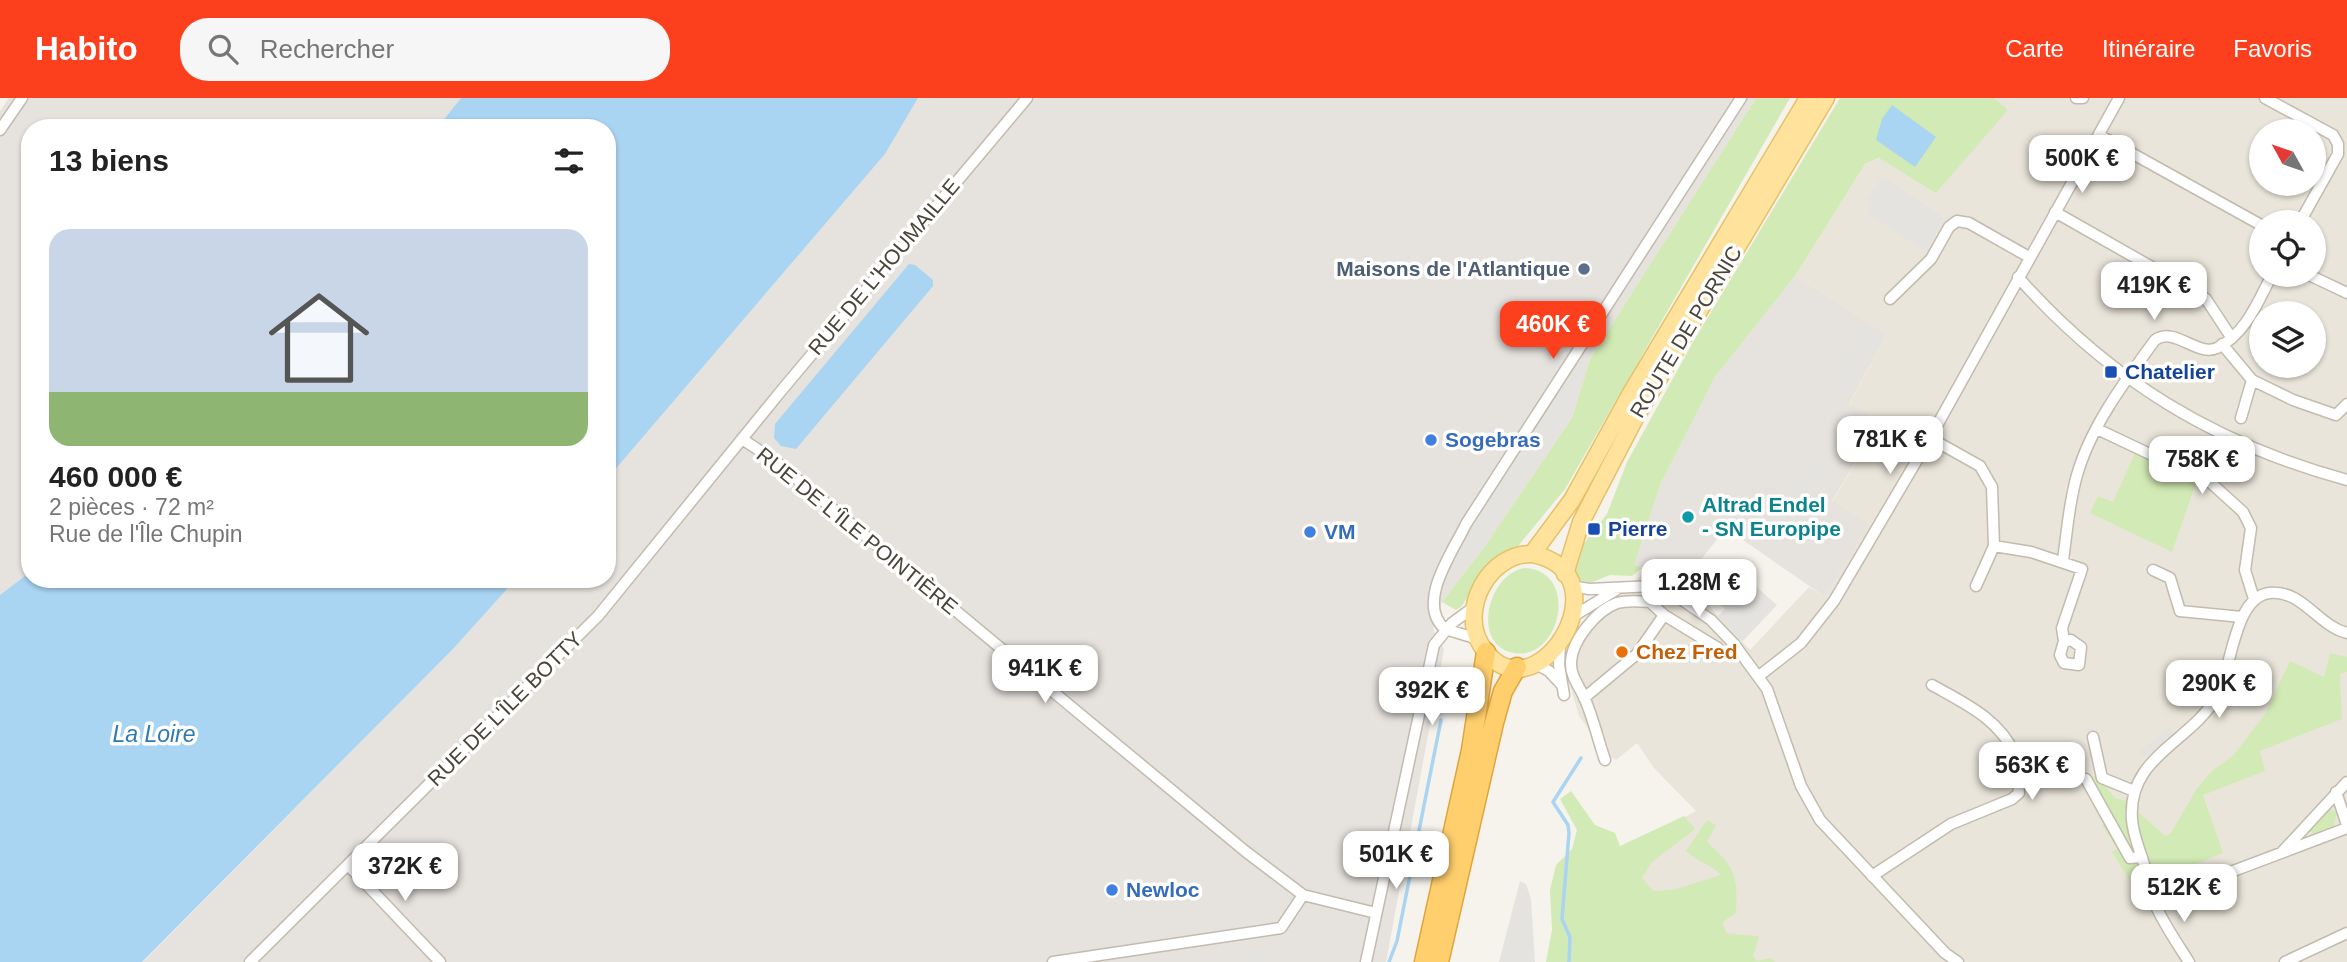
<!DOCTYPE html>
<html lang="fr">
<head>
<meta charset="utf-8">
<style>
	body { margin:0; font-family:Helvetica,sans-serif; background:#f6f6f6; color:#222; height:100vh; display:flex; flex-direction:column; font-size:26px; white-space:nowrap }
	* { box-sizing:border-box; margin:0 }
	p { font-size:23px; color:#767676 }
	.icon { flex:none; width:38px; height:38px; fill:none; stroke:currentColor; stroke-width:2; stroke-linecap:round; stroke-linejoin:round }
	.map { position:relative; flex:1; overflow:hidden }
	.side { position:absolute; left:21px; top:21px; width:595px; height:469px; display:flex; flex-direction:column; background:#fff; border-radius:28px; box-shadow:0 2px 5px #0004 }
	.side>* { flex:none }
	.needle { width:46px; rotate:310deg }
	.buttons { position:absolute; left:2249px; top:21px; display:grid; gap:14px }
	.buttons a { display:grid; place-items:center; width:77px; height:77px; border-radius:50%; background:#fff; box-shadow:0 2px 5px #0004; font-size:35px }
	.price { position:absolute; translate:-50% -60px; padding:0 16px; border-radius:14px; background:#fff; color:#222; font-size:23px; line-height:46px; filter:drop-shadow(0 2px 4px #0008) }
	.price::after { content:''; position:absolute; left:50%; top:42px; width:21px; height:16px; margin-left:-10px; background:inherit; clip-path:polygon(0 0,100% 0,50% 100%) }
	.price.active { background:#fc3f1d; color:#fff }
	ul { padding:0; list-style:none }
	li { display:grid; align-content:center; gap:14px; height:371px; padding:0 28px }
	li span { display:grid; place-items:center; height:217px; border-radius:21px; color:#555 }
	li>.icon { margin-inline-start:auto }
	span .icon { width:126px; height:126px; fill:#fffc; stroke-width:1 }
	li b { font-size:30px }
	h2 { display:flex; justify-content:space-between; align-items:center; height:84px; padding:0 28px; font-size:30px }
	header { display:flex; align-items:center; gap:42px; box-sizing:border-box; height:98px; padding:0 35px; background:#fc3f1d; color:#fff }
	header strong { font-size:33px }
	nav { display:flex; gap:38px; margin-inline-start:auto; font-size:24px }
	.search { width:490px; height:63px; background:#f6f6f6; display:flex; align-items:center; gap:18px; box-sizing:border-box; padding:0 24px; border-radius:28px; color:#767676; font-size:26px }
	.map>svg:first-child { display:block }
	.residential { fill:#eae5da; fill-rule:evenodd }
	.industrial { fill:#e6e2dd }
	.green { fill:#d2eab5 }
	.parking { fill:#e5e3e0 }
	.water { fill:#a9d4f2 }
	.lines { fill:none; stroke-linecap:round; stroke-linejoin:round }
	.stream { stroke:#a9d4f2; stroke-width:3.5 }
	.street-casing { stroke:#c2bbae; stroke-width:13 }
	.primary-casing { stroke:#e6c16a; stroke-width:19 }
	.highway-casing { stroke:#e0a43c; stroke-width:21 }
	.street { stroke:#fff; stroke-width:10 }
	.primary { stroke:#ffe39c; stroke-width:16 }
	.highway { stroke:#ffcf6e; stroke-width:18 }
	.service-dot { fill:#5c6f8a; stroke:#fff; stroke-width:2.5 }
	.transit-dot { fill:#1a4fb4; stroke:#fff; stroke-width:2.5 }
	.shop-dot { fill:#3f7fe0; stroke:#fff; stroke-width:2.5 }
	.culture-dot { fill:#0f9aa8; stroke:#fff; stroke-width:2.5 }
	.food-dot { fill:#e8710a; stroke:#fff; stroke-width:2.5 }
	.labels { text-anchor:middle; stroke-width:7; stroke-linejoin:round; paint-order:stroke }
	.street-label { font-size:21px; fill:#4b4439; stroke:#fff }
	.service-label { font-size:21px; font-weight:bold; fill:#4e5e75; stroke:#fff; text-anchor:end }
	.transit-label { font-size:21px; font-weight:bold; fill:#164399; stroke:#fff; text-anchor:start }
	.shop-label { font-size:21px; font-weight:bold; fill:#366cbe; stroke:#fff; text-anchor:start }
	.culture-label { font-size:21px; font-weight:bold; fill:#0d838f; stroke:#fff; text-anchor:start }
	.food-label { font-size:21px; font-weight:bold; fill:#c56008; stroke:#fff; text-anchor:start }
	.water-label { font-size:23px; font-style:italic; fill:#2e7ab2; stroke:#fff }
</style>
</head>
<body>
<header>
<strong>Habito</strong>
<div class="search"><svg class="icon" aria-label="search" viewBox="0 0 24 24"><circle cx="10" cy="10" r="6"/><path d="M15 15l6 6"/></svg>Rechercher</div>
<nav><a>Carte</a><a>Itinéraire</a><a>Favoris</a></nav>
</header>
<div class="map">
<svg width="2347" height="864" viewBox="0 0 2347 864">
	<rect width="100%" height="100%" fill="#f6f3ec"/>
	<path class="residential" d="M1994 0H2347V864H1647L1611 759 1696 713 1654 670 1637 645 1616 662 1608 657 1579 618 1564 567 1567 553 1586 524 1643 476H1651L1679 489 1710 509 1750 552 1809 489 1825 499 1868 426 1832 404 1880 325 1849 307 1887 236 1795 178 1865 66 2008 12ZM2261 33H2314V86H2261ZM2261 124H2314V177H2261ZM2261 215H2314V268H2261Z"/>
	<path class="industrial" d="M9 0H461L437 30H30V474L0 497V13Z
		M918 0H1756L1590 261 1572 320 1485 448 1442 504 1433 531 1444 551 1386 864H143L453 551 516 481H607V381L885 56Z
		M1795 178 1887 236 1849 306 1880 324 1832 403 1869 426 1825 499 1726 430 1679 489 1651 476H1643L1642 470 1633 467 1660 387 1715 279Z"/>
	<path class="green" d="M1756 0H1790L1565 391 1518 448 1501 455 1484 471 1462 508 1456 512 1442 504 1485 448 1572 320 1590 261Z
		M1840 0H1994L2008 12 1936 95 1879 60 1865 66 1795 178 1715 279 1660 387 1634 467 1642 470 1632 478 1610 477 1590 485 1577 481 1573 475 1574 458 1607 416 1627 364 1693 244Z
		M2135 355 2197 382 2172 454 2090 415 2098 398 2113 404Z
		M1525 470C1580 473 1561 563 1514 555 1470 547 1488 475 1525 470Z
		M2330 555 2347 559V574L2340 576 2342 621 2260 653 2265 673 2203 697 2223 755 2180 773 2183 784 2141 801 2112 754 2117 751 2102 727 2112 721 2089 680 2097 677 2115 700 2126 703 2165 738 2171 735 2197 690 2213 672 2233 658 2265 616 2290 563 2324 579Z
		M1571 693 1595 727 1615 735 1620 748 1684 718 1695 731 1652 764 1642 780 1653 793 1673 792 1721 777C1711 766 1697 764 1686 753L1707 722 1716 727 1707 744C1735 769 1738 778 1736 815L1722 824 1727 836 1759 838 1753 858 1757 863 1771 860 1775 864H1546L1552 832 1550 792 1556 767 1572 751 1577 732 1560 701Z
		M2326 710 2337 714 2333 730 2315 736 2307 732Z"/>
	<path class="parking" d="M1882 78 1944 120 1927 154 1867 115 1873 105 1867 101Z
		M1861 228 1881 240 1847 297 1833 289 1847 266 1841 262Z
		M1592 245 1569 320 1483 447 1444 487 1471 430Z
		M1821 353 1832 361 1803 403 1791 395Z
		M1752 485 1777 507 1742 544 1718 518 1725 511 1720 506 1737 486 1744 493Z
		M2168 630 2173 636 2144 660 2139 654Z
		M1520 783 1526 786 1531 801 1535 864H1499Z
		M1267 852 1268 864H1244L1243 855Z"/>
	<path class="water" d="M461 0H918L885 56 607 381V30H437Z
		M1892 7 1936 39 1915 69 1876 42 1882 21Z
		M909 166 915 167 933 182V188L796 351 781 348 774 340 775 326Z
		M30 474V481H516L453 551 142 864H0V497Z"/>
	<g class="lines">
		<path class="stream" d="M1389 864 1397 843 1441 622
			M1569 864 1570 839 1562 821 1569 735 1568 727 1553 704 1581 660"/>
		<g class="street-casing">
			<path id="street" d="M2076 0H2083
				M2265 0 2333 37 2338 46V56L2300 124
				M0 32 22 0
				M2099 37 2261 127
				M2055 114 2194 193 2206 201 2231 239
				M2309 177 2347 195
				M2018 179C2109 282 2215 346 2347 382
				M1890 201 1931 161 1949 129 1957 123 1969 125 2029 159
				M2222 246 2252 282 2293 302 2336 317 2347 306
				M2241 320 2252 282
				M2097 331 2211 385 2243 414 2251 430 2245 472 2254 501
				M1930 340 1980 368 1992 389 1994 448 1976 488
				M742 341 774 362 1245 753 1303 797 1376 815
				M1994 448 2031 454 2082 471 2062 530 2064 543 2071 542 2081 549 2079 567 2064 565 2060 557 2064 543
				M2063 462C2067 434 2069 404 2077 377 2091 328 2125 283 2155 242 2175 228 2197 259 2217 250 2246 236 2258 203 2272 177
				M2153 472 2170 480 2180 513 2242 519
				M1571 488 1589 491 1654 488 1669 493 1711 522 1734 546 1767 591 1801 688 1820 722 1945 855 1958 864
				M1654 488 1650 504 1664 517 1718 550
				M1572 519 1616 492
				M1445 531C1415 505 1453 454 1466 426L1741 0
				M1445 531 1478 541
				M1560 545 1559 567 1564 597
				M1536 566 1549 573 1561 586
				M1759 578 1801 545 1834 503 1930 340 2119 0
				M1584 600 1637 556 1664 517
				M2093 639 2102 680 2134 693
				M1605 662C1598 642 1593 619 1584 599 1579 588 1570 577 1571 564 1572 542 1597 512 1617 505 1627 502 1639 503 1650 504
				M2086 681 2130 760 2142 759
				M2336 694 2347 727
				M2283 753 2347 684
				M348 767 440 864
				M1872 778 1951 726 2012 701 2019 695C2018 683 2019 668 2015 657 2000 621 1964 605 1932 587
				M2154 803 2347 730
				M250 864 598 518 781 293 1027 0
				M1053 864 1281 830 1303 797
				M1366 864 1434 547 1452 525 1474 509
				M2189 864C2177 845 2163 825 2154 804 2149 791 2148 776 2143 763 2139 750 2133 736 2132 722 2127 659 2188 646 2216 600 2232 573 2233 500 2269 495 2302 491 2318 528 2347 535
				M2285 864 2347 835"/>
		</g>
		<g class="primary-casing">
			<path id="primary" d="M1532 456 1572 402 1631 295 1808 0
				M1532 456C1631 475 1532 629 1481 547 1459 511 1489 455 1532 456Z
				M1565 476 1581 424 1634 322 1826 0"/>
		</g>
		<g class="highway-casing">
			<path id="highway" d="M1424 864 1471 652 1486 554
				M1439 864 1494 625 1503 593 1517 569"/>
		</g>
		<use href="#street" class="street"/>
		<use href="#primary" class="primary"/>
		<use href="#highway" class="highway"/>
	</g>
	<circle class="service-dot" cx="1584" cy="171" r="7"/>
	<g class="transit-dot">
		<rect x="2104" y="267" width="14" height="14" rx="3.5"/>
		<rect x="1587" y="424" width="14" height="14" rx="3.5"/>
	</g>
	<g class="shop-dot">
		<circle cx="1431" cy="342" r="7"/>
		<circle cx="1310" cy="434" r="7"/>
		<circle cx="1112" cy="792" r="7"/>
	</g>
	<circle class="culture-dot" cx="1688" cy="419" r="7"/>
	<circle class="food-dot" cx="1622" cy="554" r="7"/>
	<g class="labels">
		<g class="street-label">
			<text transform="translate(884 169) rotate(-50)" y="7">RUE DE L'HOUMAILLE</text>
			<text transform="translate(1686 234) rotate(-59)" y="7">ROUTE DE PORNIC</text>
			<text transform="translate(857 433) rotate(39)" y="7">RUE DE L'ÎLE POINTIÈRE</text>
			<text transform="translate(505 611) rotate(-45)" y="7">RUE DE L'ÎLE BOTTY</text>
		</g>
		<g class="service-label">
			<text x="1570" y="178">Maisons de l'Atlantique</text>
		</g>
		<g class="transit-label">
			<text x="2125" y="281">Chatelier</text>
			<text x="1608" y="438">Pierre</text>
		</g>
		<g class="shop-label">
			<text x="1445" y="349">Sogebras</text>
			<text x="1324" y="441">VM</text>
			<text x="1126" y="799">Newloc</text>
		</g>
		<g class="culture-label">
			<text x="1702" y="414">Altrad Endel<tspan x="1702" dy="24">- SN Europipe</tspan></text>
		</g>
		<g class="food-label">
			<text x="1636" y="561">Chez Fred</text>
		</g>
		<g class="water-label">
			<text x="154" y="644">La Loire</text>
		</g>
	</g>
</svg>
<div class="buttons">
<a><svg class="needle" viewBox="-14 -14 28 28"><path d="M0-13l5 13h-10z" fill="#e53935"/><path d="M0 13l5-13h-10z" fill="#767676"/></svg></a>
<a><svg class="icon" aria-label="locate" viewBox="0 0 24 24"><circle cx="12" cy="12" r="6"/><path d="M12 2v4M12 18v4M2 12h4M18 12h4"/></svg></a>
<a><svg class="icon" aria-label="layers" viewBox="0 0 24 24"><path d="M12 4l9 5-9 5-9-5zM3 14l9 5 9-5"/></svg></a>
</div>
<b class="price" style="left:2082px;top:97px">500K €</b>
<b class="price" style="left:2154px;top:224px">419K €</b>
<b class="price active" style="left:1553px;top:263px">460K €</b>
<b class="price" style="left:1890px;top:378px">781K €</b>
<b class="price" style="left:2202px;top:398px">758K €</b>
<b class="price" style="left:1699px;top:521px">1.28M €</b>
<b class="price" style="left:1045px;top:607px">941K €</b>
<b class="price" style="left:2219px;top:622px">290K €</b>
<b class="price" style="left:1432px;top:629px">392K €</b>
<b class="price" style="left:2032px;top:704px">563K €</b>
<b class="price" style="left:1396px;top:793px">501K €</b>
<b class="price" style="left:405px;top:805px">372K €</b>
<b class="price" style="left:2184px;top:826px">512K €</b>
<section class="side">
<h2>13 biens<svg class="icon" aria-label="filters" viewBox="0 0 24 24"><path d="M4 7h16M4 17h16"/><circle cx="9" cy="7" r="2"/><circle cx="15" cy="17" r="2"/></svg></h2>
<ul>
<li><span style="background:linear-gradient(#c9d6e8 75%,#8fb573 0)"><svg class="icon" aria-label="home" viewBox="0 0 24 24"><path d="M3 11l9-7 9 7M6 9v11h12V9"/></svg></span><div><b>460 000 €</b><p>2 pièces · 72 m²</p><p>Rue de l'Île Chupin</p></div></li>
</ul>
</section>
</div>
</body>
</html>
